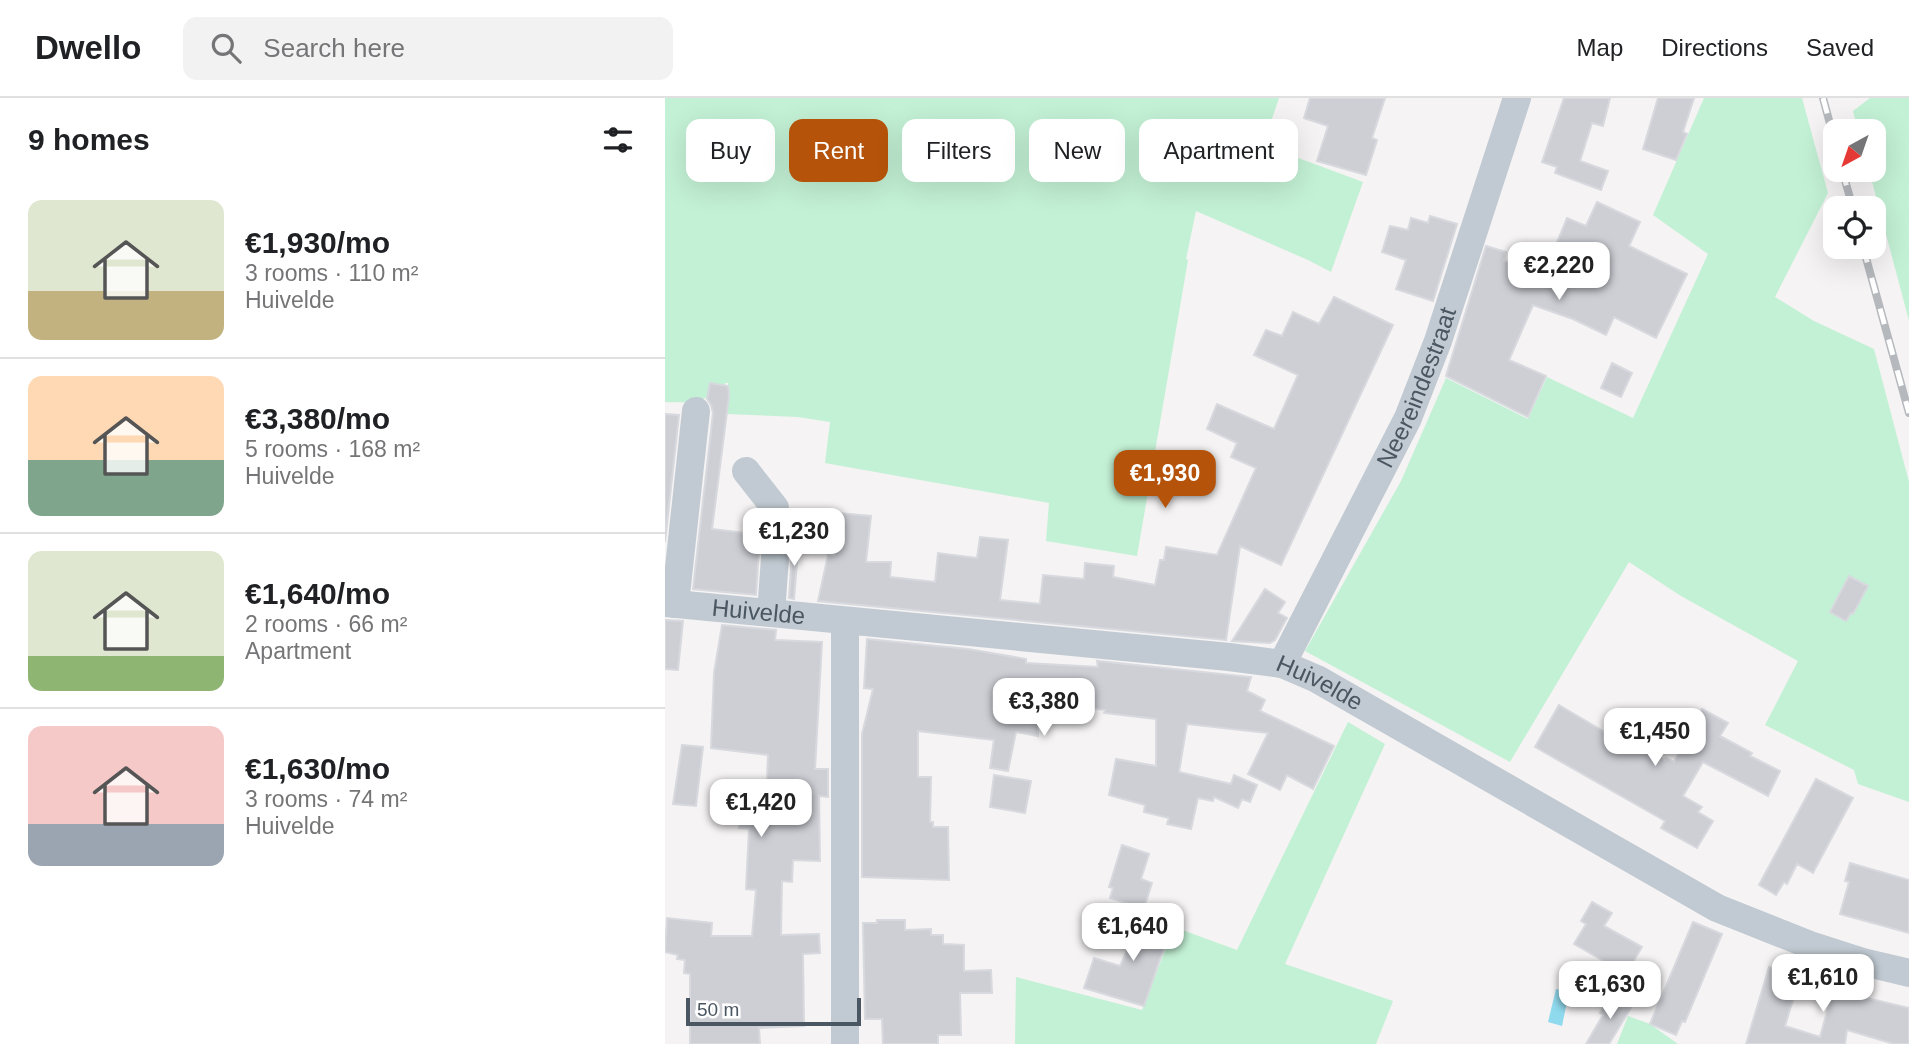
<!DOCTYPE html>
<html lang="en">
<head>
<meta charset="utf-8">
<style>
	body { margin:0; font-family:Helvetica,sans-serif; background:#f2f2f2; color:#202124; height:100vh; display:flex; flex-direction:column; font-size:26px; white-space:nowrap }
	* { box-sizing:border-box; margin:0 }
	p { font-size:23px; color:#757577 }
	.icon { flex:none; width:38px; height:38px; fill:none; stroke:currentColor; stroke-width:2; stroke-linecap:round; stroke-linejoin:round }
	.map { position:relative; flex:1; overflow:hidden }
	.details { display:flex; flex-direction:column; background:#fff; width:665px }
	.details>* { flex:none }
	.top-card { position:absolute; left:21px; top:21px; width:665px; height:63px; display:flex; gap:14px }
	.needle { width:46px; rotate:220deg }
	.fabs { position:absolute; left:1158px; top:21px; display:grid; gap:14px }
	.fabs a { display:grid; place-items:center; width:63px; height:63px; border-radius:14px; background:#fff; box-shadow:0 7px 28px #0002; font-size:35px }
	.scale { position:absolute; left:21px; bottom:18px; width:175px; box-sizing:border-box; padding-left:7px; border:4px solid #4a5661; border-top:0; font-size:19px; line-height:24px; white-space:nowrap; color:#4a5661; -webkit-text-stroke:5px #fff; paint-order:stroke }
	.price { position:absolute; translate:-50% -60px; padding:0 16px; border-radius:14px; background:#fff; color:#222; font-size:23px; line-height:46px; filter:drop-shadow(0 2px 4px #0008) }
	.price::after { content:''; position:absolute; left:50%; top:42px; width:21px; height:16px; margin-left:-10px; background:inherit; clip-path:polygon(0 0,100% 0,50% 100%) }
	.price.current { background:#b45309; color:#fff }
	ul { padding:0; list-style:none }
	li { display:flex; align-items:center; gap:21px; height:175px; padding:0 28px }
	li+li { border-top:2px solid #e0e0e0 }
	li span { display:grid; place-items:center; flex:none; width:196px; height:140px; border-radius:14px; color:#555 }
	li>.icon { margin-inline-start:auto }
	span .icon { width:84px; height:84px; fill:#fffc; stroke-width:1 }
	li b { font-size:30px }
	h2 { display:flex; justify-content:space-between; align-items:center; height:84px; padding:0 28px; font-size:30px }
	.chip { padding:0 24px; border-radius:14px; background:#fff; box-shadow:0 7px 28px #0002; font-size:24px; line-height:63px }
	.chip.current { background:#b45309; color:#fff }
	header { display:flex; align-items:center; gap:42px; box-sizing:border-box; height:98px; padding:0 35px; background:#fff; border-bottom:2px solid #e0e0e0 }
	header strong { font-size:33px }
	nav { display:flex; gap:38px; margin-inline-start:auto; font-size:24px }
	.search { width:490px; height:63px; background:#f2f2f2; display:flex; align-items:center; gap:18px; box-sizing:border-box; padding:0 24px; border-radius:14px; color:#757577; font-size:26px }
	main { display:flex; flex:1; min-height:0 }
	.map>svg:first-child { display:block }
	.green { fill:#c3f1d5 }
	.water { fill:#90daee }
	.building { fill:#cdcfd5; stroke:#d7d9de; stroke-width:2 }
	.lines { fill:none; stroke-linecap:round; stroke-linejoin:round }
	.minor { stroke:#c1cad2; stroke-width:28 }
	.rail-casing { stroke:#b5b8bd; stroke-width:8 }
	.rail { stroke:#fff; stroke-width:5; stroke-dasharray:16; stroke-linecap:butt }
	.labels { text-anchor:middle; stroke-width:7; stroke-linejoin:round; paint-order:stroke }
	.street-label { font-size:24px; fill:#4a5661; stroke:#fff }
</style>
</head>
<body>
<header>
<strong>Dwello</strong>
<div class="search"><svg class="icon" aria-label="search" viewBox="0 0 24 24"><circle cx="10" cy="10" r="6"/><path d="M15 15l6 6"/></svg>Search here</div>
<nav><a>Map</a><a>Directions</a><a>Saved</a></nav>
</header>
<main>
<section class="details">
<h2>9 homes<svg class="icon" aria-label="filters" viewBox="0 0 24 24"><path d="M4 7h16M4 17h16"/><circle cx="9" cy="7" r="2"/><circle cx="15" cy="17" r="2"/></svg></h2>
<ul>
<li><span style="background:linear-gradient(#dfe7d0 65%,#c2b280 0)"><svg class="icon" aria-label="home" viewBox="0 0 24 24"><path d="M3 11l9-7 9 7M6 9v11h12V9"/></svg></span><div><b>€1,930/mo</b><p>3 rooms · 110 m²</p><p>Huivelde</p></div></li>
<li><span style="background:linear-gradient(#ffd9b3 60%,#7fa58c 0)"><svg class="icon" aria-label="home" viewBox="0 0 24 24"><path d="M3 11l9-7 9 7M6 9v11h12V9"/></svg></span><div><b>€3,380/mo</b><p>5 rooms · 168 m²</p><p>Huivelde</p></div></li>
<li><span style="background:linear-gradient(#dfe7d0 75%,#8fb573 0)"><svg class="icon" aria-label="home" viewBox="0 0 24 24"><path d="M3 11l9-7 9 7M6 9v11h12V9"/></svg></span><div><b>€1,640/mo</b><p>2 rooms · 66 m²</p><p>Apartment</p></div></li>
<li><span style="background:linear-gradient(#f6c9c9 70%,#9aa5b1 0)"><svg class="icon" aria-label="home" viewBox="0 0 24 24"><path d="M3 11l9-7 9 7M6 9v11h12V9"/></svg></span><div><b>€1,630/mo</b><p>3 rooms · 74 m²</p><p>Huivelde</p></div></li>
</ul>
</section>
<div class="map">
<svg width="1244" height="946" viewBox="0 0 1244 946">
	<rect width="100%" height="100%" fill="#f5f3f3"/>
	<path class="green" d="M0 0H614L598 47 698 84 666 174 643 162 531 113 521 161 523 162 472 458 381 443 384 405 160 365 165 324 133 319 61 316 63 285H60V288C38 305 27 305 0 304Z
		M1039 0H1137L1163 95 1110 199 1149 223 1209 251 1244 384V704L1193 686 1189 672 1100 627 1133 563 1016 498 964 464 845 664 640 553 736 383 781 280 863 321 882 279 968 320 1043 156 988 117Z
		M1205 0H1244V223L1204 72H1209V33H1193L1188 13Z
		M683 624 720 646 620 866 728 903 711 946H350L351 879 477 912 509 829 572 852Z
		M963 918 985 926 1013 946H952Z"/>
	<path class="water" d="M891 891 904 894 897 928 883 924Z"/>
	<path class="building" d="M645 0H720L707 40 712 42 701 77 652 63 663 28 639 20Z
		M899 0H945L938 28 927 25 915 63 943 73 936 92 890 75 892 69 877 64Z
		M993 0H1029L1018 34 1022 36 1011 62 978 51Z
		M932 104 975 124 964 148 1022 176 991 240 949 219 941 237 908 221 868 207 844 262 881 278 863 319 781 278 821 148 841 154 839 163 859 169 881 171 902 120 921 128Z
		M765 118 792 126 768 203 731 191 741 162 717 154 725 128 743 132 746 120 763 125Z
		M669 199 728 227 616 467 575 448 561 542 153 503 163 457H169L174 415 206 418 201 464H226L225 479 270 484 273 455 312 460 315 439 343 442 335 502 375 506 378 477 419 481 420 465 449 468 448 479 490 487 495 462H499L501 449 552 457 591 370 566 359 572 345 542 331 552 306 609 331 633 277 589 257 601 232 617 238 628 214 654 226Z
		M947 265 967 275 956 299 936 290Z
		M45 285 63 288 64 298 47 431 95 437 91 497 28 491 48 315 46 307 42 301Z
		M0 316 14 317 0 444Z
		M128 440 134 441 129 501 124 500Z
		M1184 478 1203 488 1188 516 1186 515 1181 523 1165 514Z
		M600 491 620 504 613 515 622 520 610 542 605 545 567 543Z
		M0 522 18 523 13 572 0 571Z
		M57 527 111 532 110 542 157 544 150 671H163V699L154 698 155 763 128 762 127 784 117 783 116 837 154 836 155 855 138 856 139 928 94 930 95 946H25V876L19 875 20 862 12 861 13 857 0 854 2 820 47 825 46 838H87L91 792 81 791 84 731 74 730 77 711H93L94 707H101L103 657 46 650 49 575Z
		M202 541 303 551 361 561V565L433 569 432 563 586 579 582 593 600 602 595 613 669 648 648 691 622 677 615 692 583 676 603 635 522 626 514 674 566 686 569 677 592 687 585 704 577 701 573 710 549 699 548 703 533 700 526 731 502 726 504 720 479 714 480 707 444 697 451 661 491 668V621L439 615 440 612 426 610 427 602 373 597V638L351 634 343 673 325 670 329 642 253 633V679H266L265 724H268V729H283L284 782 197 779V636L208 591 199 590Z
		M894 607 955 643 957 638 1000 662 1001 660 1009 664 1037 611 1063 625 1055 638 1087 655 1085 658 1115 673 1103 698 1038 664 1018 698 1037 709 1033 714 1048 723 1032 750 996 730 1000 723 870 649Z
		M17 647 38 649 31 708 8 706Z
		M329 677 366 683 360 715 325 709Z
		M1151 681 1188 700 1148 775 1132 766 1122 786 1119 784 1111 797 1094 787Z
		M457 747 484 756 476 781 487 785 479 810 445 800 448 790 444 789Z
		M1185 765 1244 782V835L1175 816 1184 784 1180 783Z
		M927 804 947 815 939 828 977 849 961 876 909 846 921 826 916 823Z
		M481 811 505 818 497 846 500 847 479 908 419 890 429 860 455 868Z
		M212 822H240V832L266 831V837H278V846L299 847V873L326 872 327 895H295L296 937H273V946H218L217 921H200L198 825H212Z
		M1028 824 1057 836 1020 924 1017 923 1011 937 985 926Z
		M1117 862 1148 871 1143 888 1133 885 1120 928 1155 939 1169 889 1202 898V900L1244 910V946H1229L1182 932 1180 946H1081L1104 869 1114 872Z
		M947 896 967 908 944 946H921L938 917 935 915Z"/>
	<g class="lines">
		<g class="minor">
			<path d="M81 373 110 410 112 432 106 515"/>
			<path id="s1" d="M0 505 564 559 617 566 652 581 1052 810 1145 847 1198 864 1244 875"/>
			<path d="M10 506 31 313"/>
			<path d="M180 523V946"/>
			<path id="s2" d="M617 566 743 320 773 243 852 0"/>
		</g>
		<g class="rail-casing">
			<path id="rail" d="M1158 0 1171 48
				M1177 72 1188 110
				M1198 149 1244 315"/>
		</g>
		<use href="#rail" class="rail"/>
	</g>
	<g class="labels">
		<g class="street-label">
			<text dy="8" stroke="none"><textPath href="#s2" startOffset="308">Neereindestraat</textPath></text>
			<text dy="8" stroke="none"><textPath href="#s1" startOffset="94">Huivelde</textPath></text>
			<text dy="8" stroke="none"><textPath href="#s1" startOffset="662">Huivelde</textPath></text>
		</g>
	</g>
</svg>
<div class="fabs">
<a><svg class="needle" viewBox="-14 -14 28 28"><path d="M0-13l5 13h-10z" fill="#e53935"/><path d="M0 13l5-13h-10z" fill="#757577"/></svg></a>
<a><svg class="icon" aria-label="locate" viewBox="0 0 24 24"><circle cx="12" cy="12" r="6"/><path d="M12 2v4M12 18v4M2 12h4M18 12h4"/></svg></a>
</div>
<div class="scale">50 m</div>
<b class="price" style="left:894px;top:204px">€2,220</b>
<b class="price current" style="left:500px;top:412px">€1,930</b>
<b class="price" style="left:129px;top:470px">€1,230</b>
<b class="price" style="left:379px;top:640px">€3,380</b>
<b class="price" style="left:990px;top:670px">€1,450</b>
<b class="price" style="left:96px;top:741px">€1,420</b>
<b class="price" style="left:468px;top:865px">€1,640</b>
<b class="price" style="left:1158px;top:916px">€1,610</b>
<b class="price" style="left:945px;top:923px">€1,630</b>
<div class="top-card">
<a class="chip">Buy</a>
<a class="chip current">Rent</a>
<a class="chip">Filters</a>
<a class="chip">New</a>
<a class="chip">Apartment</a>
</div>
</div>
</main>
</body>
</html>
